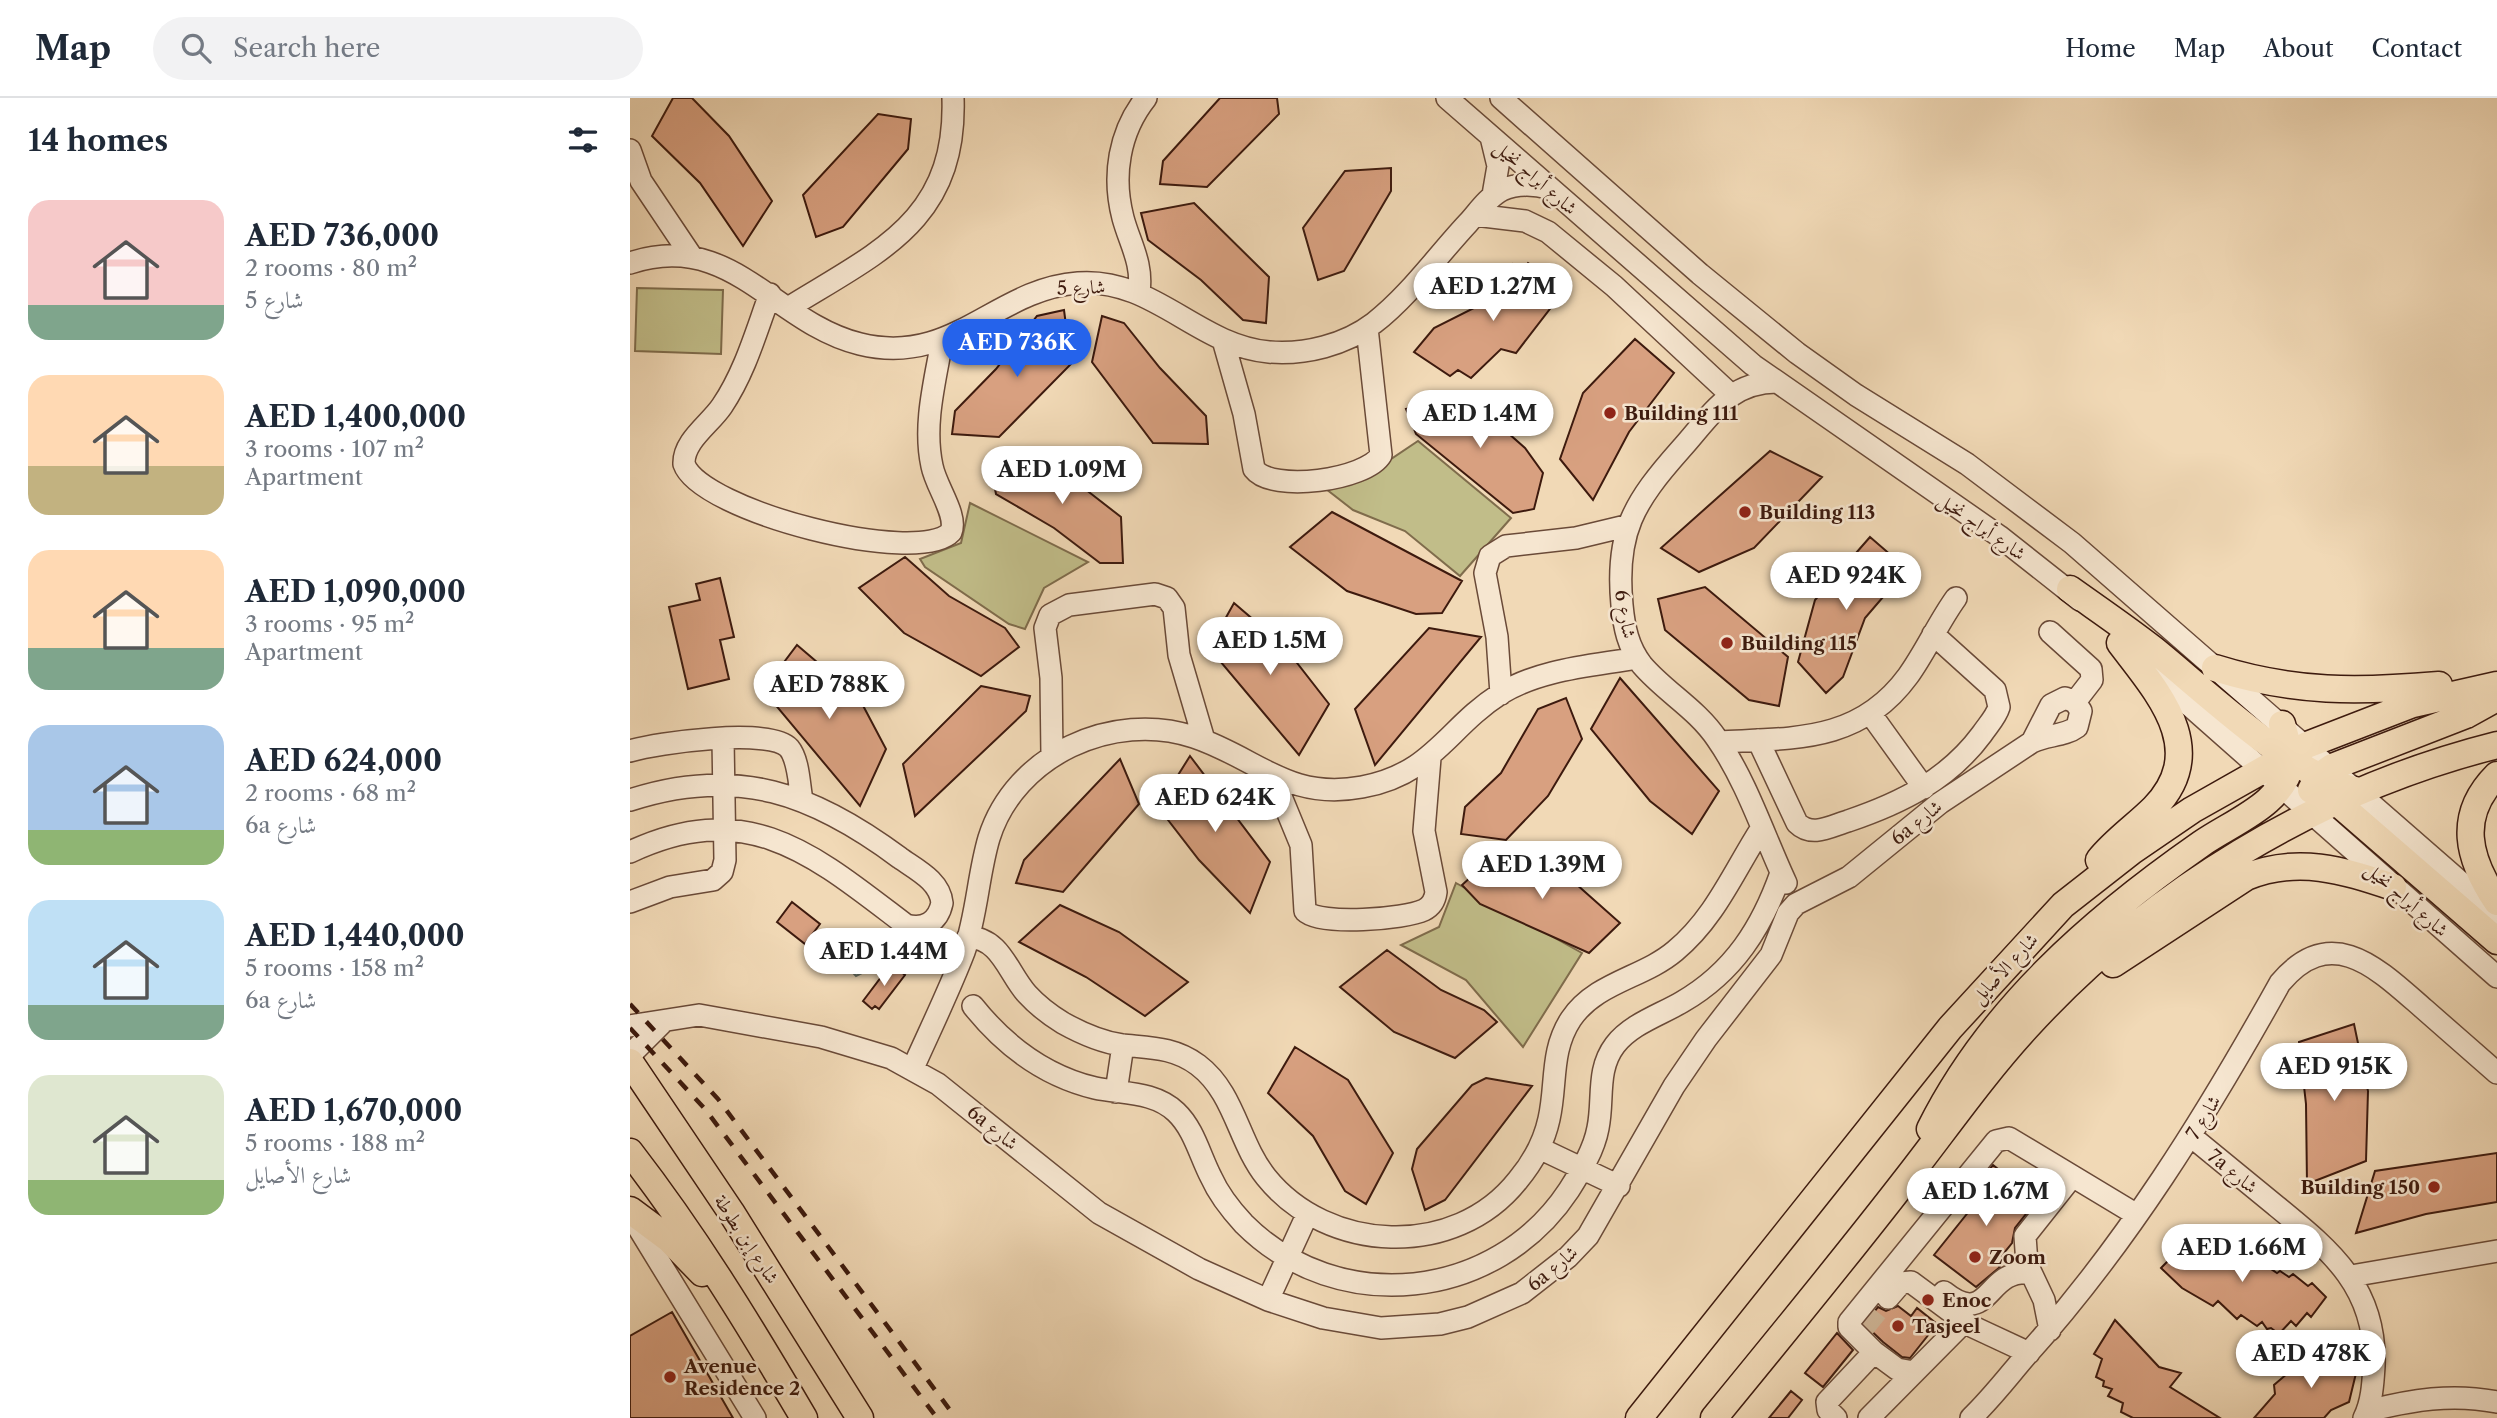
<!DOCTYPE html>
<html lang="en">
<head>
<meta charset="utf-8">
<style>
	body { margin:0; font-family:"Libre Caslon Text",Amiri,serif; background:#f2f2f3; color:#1f2937; height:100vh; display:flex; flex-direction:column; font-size:26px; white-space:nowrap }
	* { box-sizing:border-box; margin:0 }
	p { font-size:23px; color:#747a83 }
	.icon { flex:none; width:38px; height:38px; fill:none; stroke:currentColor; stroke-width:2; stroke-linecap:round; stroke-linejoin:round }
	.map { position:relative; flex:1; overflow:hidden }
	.panel { display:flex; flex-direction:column; background:#fff; width:630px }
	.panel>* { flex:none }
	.price { position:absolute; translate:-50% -60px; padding:0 16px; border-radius:24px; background:#fff; color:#222; font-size:23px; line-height:46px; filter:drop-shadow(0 2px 4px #0008) }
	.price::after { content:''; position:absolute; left:50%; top:42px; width:21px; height:16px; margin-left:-10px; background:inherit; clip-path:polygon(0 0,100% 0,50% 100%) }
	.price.current { background:#2563eb; color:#fff }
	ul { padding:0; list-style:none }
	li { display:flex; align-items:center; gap:21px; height:175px; padding:0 28px }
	li span { display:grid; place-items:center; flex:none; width:196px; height:140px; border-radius:21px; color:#555 }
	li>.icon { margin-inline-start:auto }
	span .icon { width:84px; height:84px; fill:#fffc; stroke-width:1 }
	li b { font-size:30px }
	h2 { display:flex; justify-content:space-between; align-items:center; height:84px; padding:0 28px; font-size:30px }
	header { display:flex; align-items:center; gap:42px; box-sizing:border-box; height:98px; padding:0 35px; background:#fff; border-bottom:2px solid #e0e1e3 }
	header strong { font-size:33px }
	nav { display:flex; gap:38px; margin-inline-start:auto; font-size:24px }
	.search { width:490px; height:63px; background:#f2f2f3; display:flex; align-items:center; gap:18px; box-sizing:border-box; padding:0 24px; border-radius:38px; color:#747a83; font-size:26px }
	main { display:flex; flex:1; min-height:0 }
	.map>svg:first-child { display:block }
	.green { fill:#c1bd89; stroke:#7f6c4c; stroke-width:2 }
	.water { fill:#9cbba8; stroke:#767b6a; stroke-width:2 }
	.building { fill:#d8a080; stroke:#3d1a0e; stroke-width:2 }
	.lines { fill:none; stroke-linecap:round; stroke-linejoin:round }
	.minor-tunnel { stroke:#cdb394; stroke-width:21; stroke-dasharray:21 10; stroke-linecap:butt }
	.minor-casing { stroke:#6a4a38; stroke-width:24 }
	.major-casing { stroke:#3d1a0e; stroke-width:29 }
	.minor { stroke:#f6e6d0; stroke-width:21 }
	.major { stroke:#f1d9b6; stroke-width:26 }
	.rail { stroke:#3d1a0e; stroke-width:4.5; stroke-dasharray:12 12; stroke-linecap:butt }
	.poi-dot { fill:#8f2418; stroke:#f6e6d0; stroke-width:2.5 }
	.labels { text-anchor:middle; stroke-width:5; stroke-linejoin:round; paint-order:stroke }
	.street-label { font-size:19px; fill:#3d1a0e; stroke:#f6e6d0 }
	.poi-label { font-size:19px; font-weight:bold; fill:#3d1a0e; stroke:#f6e6d0; text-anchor:start }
</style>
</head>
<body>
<header>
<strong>Map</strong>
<div class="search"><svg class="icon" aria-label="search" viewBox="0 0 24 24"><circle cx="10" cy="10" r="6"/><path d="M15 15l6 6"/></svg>Search here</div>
<nav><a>Home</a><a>Map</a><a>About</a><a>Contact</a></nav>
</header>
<main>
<section class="panel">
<h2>14 homes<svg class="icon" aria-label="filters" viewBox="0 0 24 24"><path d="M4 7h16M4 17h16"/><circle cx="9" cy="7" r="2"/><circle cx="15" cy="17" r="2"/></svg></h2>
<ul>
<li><span style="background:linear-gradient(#f6c9c9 75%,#7fa58c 0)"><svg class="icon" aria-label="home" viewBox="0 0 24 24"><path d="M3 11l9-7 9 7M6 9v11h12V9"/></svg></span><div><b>AED 736,000</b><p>2 rooms · 80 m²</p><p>شارع 5</p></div></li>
<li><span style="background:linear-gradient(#ffd9b3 65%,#c2b280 0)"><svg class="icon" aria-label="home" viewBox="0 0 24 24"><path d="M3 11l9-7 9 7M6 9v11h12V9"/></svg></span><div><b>AED 1,400,000</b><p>3 rooms · 107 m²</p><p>Apartment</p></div></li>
<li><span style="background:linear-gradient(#ffd9b3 70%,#7fa58c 0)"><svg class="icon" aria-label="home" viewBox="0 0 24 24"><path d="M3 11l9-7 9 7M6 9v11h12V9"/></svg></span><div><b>AED 1,090,000</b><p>3 rooms · 95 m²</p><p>Apartment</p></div></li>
<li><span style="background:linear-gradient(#a9c7e8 75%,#8fb573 0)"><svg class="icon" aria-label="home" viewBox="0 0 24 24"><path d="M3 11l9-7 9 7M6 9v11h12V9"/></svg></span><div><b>AED 624,000</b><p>2 rooms · 68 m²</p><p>6a شارع</p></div></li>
<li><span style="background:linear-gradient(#bfe0f5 75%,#7fa58c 0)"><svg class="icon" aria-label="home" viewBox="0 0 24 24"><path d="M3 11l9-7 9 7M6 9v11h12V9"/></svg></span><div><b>AED 1,440,000</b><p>5 rooms · 158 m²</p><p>6a شارع</p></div></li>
<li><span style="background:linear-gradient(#dfe7d0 75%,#8fb573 0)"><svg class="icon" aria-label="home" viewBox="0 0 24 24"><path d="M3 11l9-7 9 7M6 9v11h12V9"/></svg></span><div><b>AED 1,670,000</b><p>5 rooms · 188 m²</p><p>شارع الأصايل</p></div></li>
</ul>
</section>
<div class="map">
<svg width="1867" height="1320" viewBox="0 0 1867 1320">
	<rect width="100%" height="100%" fill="#f1d9b6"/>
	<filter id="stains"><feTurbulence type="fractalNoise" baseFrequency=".00286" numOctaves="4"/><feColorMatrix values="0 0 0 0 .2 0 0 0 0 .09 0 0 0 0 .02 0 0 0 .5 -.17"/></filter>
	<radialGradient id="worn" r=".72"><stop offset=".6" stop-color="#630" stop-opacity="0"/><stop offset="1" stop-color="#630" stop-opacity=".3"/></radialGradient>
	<path class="green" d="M7 190 93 192 91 256 5 253Z
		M788 343 881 420 830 478 775 433 723 412 696 391 755 365Z
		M340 405 458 464 414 490 395 531 379 526 295 469 290 461 331 445Z
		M826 785 952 855 893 949 836 882 771 847 809 829Z"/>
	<path class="water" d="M207 836 214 838 224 848 244 851 248 860 246 868 226 878 212 863 192 861 190 855 200 850Z"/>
	<path class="building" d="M43 0H62L99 38 142 103 113 148 70 85 22 38Z
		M590 0H647L649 16 577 89 530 86 533 63Z
		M248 16 281 21 278 51 213 129 186 139 173 97Z
		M761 70V93L714 173 688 182 673 130 715 73Z
		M564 105 639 179 636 225 613 222 571 182 518 142 511 115Z
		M898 165 936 190 886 255 871 251 841 280 828 272 820 278 784 254 804 230 848 208 883 166 892 172Z
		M434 212 441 266 369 339 322 336 325 313 366 271 407 218Z
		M472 218 494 225 530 270 576 318 578 346 523 345 462 264Z
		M1005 241 1044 275 999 334 963 402 930 361 953 295Z
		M822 299 844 305 895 350 913 375 904 411 883 415 786 336 776 311Z
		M1140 353 1192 379 1124 450 1069 474 1031 450Z
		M410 356 491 419 493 465H470L424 430 366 396 363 380 367 373 384 363Z
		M702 414 832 483 812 515 786 516 717 493 660 449Z
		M1240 439 1277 471 1235 520 1213 579 1196 595 1168 564 1185 502Z
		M275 459 319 498 375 530 389 549 351 578 274 535 229 490Z
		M90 480 104 539 90 542 99 581 58 591 39 509 70 502 66 486Z
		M1075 489 1158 559 1149 608 1119 602 1035 532 1028 501Z
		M604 505 653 547 699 606 669 657 579 550Z
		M799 530 851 539 745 667 725 611Z
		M167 547 229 600 256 651 230 708 133 592Z
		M990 580 1089 693 1062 736 1020 703 961 631Z
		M351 588 400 598 396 613 285 718 273 666Z
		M936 600 952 641 918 698 876 742 831 736 835 709 871 675 908 611Z
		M560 658 640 764 620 815 569 762 528 709Z
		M490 661 509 706 433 794 386 785 394 762Z
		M865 757 928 770 990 825 959 855 850 806 832 787Z
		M162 804 190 826 175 846 147 824Z
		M430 807 489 834 558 884 515 918 456 879 389 844Z
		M757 852 811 892 854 912 867 924 825 960 764 934 710 889Z
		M261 866 275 877 249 911 245 908 242 911 233 903Z
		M1724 926 1738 993 1736 1063 1677 1086 1676 1006 1669 944Z
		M665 949 718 982 763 1055 736 1106 715 1093 683 1038 638 995Z
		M856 980 902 988 815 1102 795 1112 782 1071 787 1051 842 987Z
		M1867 1055V1104L1796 1116 1726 1135 1745 1073Z
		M1363 1067 1407 1102 1385 1130 1382 1145 1366 1165 1370 1169 1346 1189 1304 1157 1348 1102 1340 1096Z
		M1567 1133 1573 1141 1583 1137 1609 1157 1632 1165 1647 1175 1650 1173 1659 1179 1663 1176 1678 1188 1682 1185 1696 1199 1681 1219 1677 1215 1666 1228 1661 1223 1649 1236 1641 1230 1637 1231 1632 1224 1627 1228 1611 1217 1607 1221 1588 1203 1583 1208 1552 1190 1531 1170Z
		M1268 1208 1281 1218 1287 1210 1307 1226 1280 1260 1272 1259 1253 1244 1234 1226 1248 1209 1256 1213Z
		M42 1214 103 1320H0V1238Z
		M1485 1222 1529 1269 1551 1275 1540 1289 1590 1320H1503L1491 1314 1493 1305 1478 1298 1482 1291 1473 1288 1474 1283 1466 1279 1472 1261 1464 1256Z
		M1207 1235 1223 1252 1193 1289 1175 1275Z
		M1679 1259 1728 1267 1719 1304 1701 1312 1694 1320H1624L1645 1296 1644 1287 1665 1269 1675 1268Z
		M1161 1293 1172 1302 1158 1320H1139Z"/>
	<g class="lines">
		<path class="minor-tunnel" d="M1234 1230 1258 1200"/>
		<g class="minor-casing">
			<path id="minor" d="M817 0 1123 267 1369 438 1450 502
				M871 0 1070 176 1167 255 1226 297 1337 366 1442 445 1867 816
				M861 39 868 68 863 97
				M0 52 11 83 62 159
				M845 117 895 123 918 134 984 188 1100 296
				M0 165C101 131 144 225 230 246 323 269 365 191 448 185 523 179 568 248 639 254 675 257 715 247 744 225 779 198 808 157 838 125 848 114 858 99 872 92 888 85 903 86 919 90
				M509 194C513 165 500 146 493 120 482 78 489 34 516 0
				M140 196C126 234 115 274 92 308 80 326 53 343 54 366 70 413 288 469 321 434 328 417 306 389 302 368 293 327 305 283 312 243
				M158 210C248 154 327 123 323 0
				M593 242 614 316 624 371C642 395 736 382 751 357L737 230
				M1147 284C1098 284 1081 318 1051 351 1004 404 985 434 992 507 994 529 998 549 1012 567 1035 594 1067 611 1087 641 1117 684 1134 738 1156 785
				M1420 534 1461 571 1462 582 1445 604
				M1517 570 1867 879
				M871 596 867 539 855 475 860 458 876 448 946 440 996 428
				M1435 600 1445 604 1451 613 1447 629C1435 638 1416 637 1402 644L1421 607Z
				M1240 615 1294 690
				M1128 642 1167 725C1182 740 1201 728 1218 723 1271 705 1318 682 1352 636 1358 627 1366 619 1369 609L1365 592 1303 536
				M1089 644C1163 640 1229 645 1278 578 1296 553 1308 525 1326 500
				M0 653C27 645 140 629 159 650 169 662 169 687 172 702
				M422 658 421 580 415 530 420 517 439 507 525 496 537 500 544 510 549 557 574 642
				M643 679 671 747 675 813C690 828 775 821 794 812 802 808 805 802 806 794L794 733 800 660
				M0 702C107 667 184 696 270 760 287 772 310 783 312 805 308 824 294 832 276 827 185 758 119 698 0 754
				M0 804 40 789 83 782 92 774 95 762 93 641
				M338 839C371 840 378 875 397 896 407 907 420 917 433 925 451 935 471 944 492 947 520 950 544 949 568 967 605 995 608 1044 636 1079 697 1155 825 1162 888 1082 903 1064 914 1044 919 1021 927 986 920 953 941 921 966 884 1013 880 1045 853 1085 820 1104 773 1131 731
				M343 908C375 948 415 978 465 990 492 996 524 993 546 1014 564 1031 570 1058 581 1079 589 1097 601 1112 614 1126 708 1220 866 1203 939 1092 951 1073 964 1052 968 1030 974 1001 966 972 985 947 1001 926 1030 917 1052 904 1104 874 1132 829 1151 775
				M0 928 69 917 191 939 261 960 308 986 469 1115 569 1171 638 1202 693 1220 751 1230 810 1226 838 1219 892 1195 938 1159 958 1138 1044 988 1076 941 1141 857 1158 815 1166 806 1219 779 1310 705 1402 644
				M0 957 32 925
				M283 970C300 932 319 893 334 854 347 817 348 777 359 740 385 657 483 612 564 639 627 660 658 703 732 689 803 676 817 630 870 596 910 571 962 568 1007 560
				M486 994 493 947
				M1562 1039C1590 1062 1617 1084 1645 1107 1700 1152 1747 1189 1744 1268 1743 1285 1742 1304 1734 1320
				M909 1050 989 1088
				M0 1116 125 1320
				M1721 1178 1867 1153
				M1314 1194C1361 1231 1355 1170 1400 1175
				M1258 1200 1271 1185 1281 1184 1339 1227 1399 1255
				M638 1202 677 1117
				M1420 1232 1414 1202 1397 1166 1395 1138 1441 1080
				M1244 1254 1267 1271 1284 1274
				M1738 1313C1781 1302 1822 1295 1867 1304
				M1206 1320 1198 1312 1197 1304 1244 1254 1219 1229V1224L1366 1043 1379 1040 1507 1117
				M1239 1320 1334 1224
				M1341 1320C1360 1302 1377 1280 1394 1260 1496 1147 1576 1018 1650 885 1702 823 1749 872 1794 911 1818 932 1843 954 1867 975"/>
		</g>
		<g class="major-casing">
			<path id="major" d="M1440 491C1468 511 1496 530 1523 551 1573 591 1669 684 1730 693
				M1585 570C1665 595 1728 594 1809 587
				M1867 677C1826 718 1838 761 1867 804
				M1681 692 1688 679 1702 669 1836 617 1867 600
				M1694 693 1867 843
				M1469 762C1485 742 1506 728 1524 710 1581 651 1527 594 1490 545
				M1483 866 1616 779C1668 758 1712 772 1763 789
				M0 964 101 1114 230 1320
				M1300 1031C1360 911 1462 822 1571 746 1604 723 1653 707 1662 663L1652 626
				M0 1054C65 1138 120 1228 174 1320
				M0 1112 39 1141 72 1175
				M1009 1320 1320 930 1433 807 1502 753 1562 712 1677 647 1783 606 1867 587
				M1084 1320C1148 1242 1212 1164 1274 1084 1314 1033 1352 978 1396 930 1520 794 1688 692 1867 647"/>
		</g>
		<use href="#minor" class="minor"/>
		<use href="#major" class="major"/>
		<path class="rail" d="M0 906 88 1001 326 1320
			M0 930 75 1011 307 1320"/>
	</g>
	<g class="poi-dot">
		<circle cx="980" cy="315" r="7"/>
		<circle cx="1115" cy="414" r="7"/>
		<circle cx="1097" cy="545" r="7"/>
		<circle cx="1804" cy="1089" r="7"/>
		<circle cx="1345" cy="1159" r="7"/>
		<circle cx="1298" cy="1202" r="7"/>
		<circle cx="1268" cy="1228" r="7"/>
		<circle cx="40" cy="1279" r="7"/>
	</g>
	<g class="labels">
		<g class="street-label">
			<text transform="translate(906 79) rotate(41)" y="7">شارع أبراج نخيل</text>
			<text transform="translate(451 189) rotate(-2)" y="7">شارع 5</text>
			<text transform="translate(1352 428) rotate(35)" y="7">شارع أبراج نخيل</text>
			<text transform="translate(996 516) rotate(80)" y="7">شارع 6</text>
			<text transform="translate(1286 724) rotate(-39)" y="7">6a شارع</text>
			<text transform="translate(1777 801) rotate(41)" y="7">شارع أبراج نخيل</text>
			<text transform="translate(1374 870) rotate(-47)" y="7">شارع الأصايل</text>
			<text transform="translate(1573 1019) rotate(-59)" y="7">شارع 7</text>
			<text transform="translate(363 1029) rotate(39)" y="7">6a شارع</text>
			<text transform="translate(1603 1073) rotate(39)" y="7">7a شارع</text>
			<text transform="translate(117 1141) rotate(57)" y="7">شارع إبن بطوطة</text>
			<text transform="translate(922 1170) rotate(-40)" y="7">6a شارع</text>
		</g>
		<g class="poi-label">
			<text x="994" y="322">Building 111</text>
			<text x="1129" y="421">Building 113</text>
			<text x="1111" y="552">Building 115</text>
			<text x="1790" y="1096" text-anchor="end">Building 150</text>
			<text x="1359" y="1166">Zoom</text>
			<text x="1312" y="1209">Enoc</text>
			<text x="1282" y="1235">Tasjeel</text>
			<text x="54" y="1275">Avenue<tspan x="54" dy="22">Residence 2</tspan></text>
		</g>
	</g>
	<rect width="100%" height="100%" filter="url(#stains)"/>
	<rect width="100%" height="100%" fill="url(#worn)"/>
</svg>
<b class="price" style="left:863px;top:225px">AED 1.27M</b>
<b class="price current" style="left:387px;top:281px">AED 736K</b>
<b class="price" style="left:850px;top:352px">AED 1.4M</b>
<b class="price" style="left:432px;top:408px">AED 1.09M</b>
<b class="price" style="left:1216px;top:514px">AED 924K</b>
<b class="price" style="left:640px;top:579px">AED 1.5M</b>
<b class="price" style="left:199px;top:623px">AED 788K</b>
<b class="price" style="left:585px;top:736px">AED 624K</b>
<b class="price" style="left:912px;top:803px">AED 1.39M</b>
<b class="price" style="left:254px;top:890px">AED 1.44M</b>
<b class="price" style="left:1704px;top:1005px">AED 915K</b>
<b class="price" style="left:1356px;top:1130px">AED 1.67M</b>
<b class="price" style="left:1612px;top:1186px">AED 1.66M</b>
<b class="price" style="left:1681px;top:1292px">AED 478K</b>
</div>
</main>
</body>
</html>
